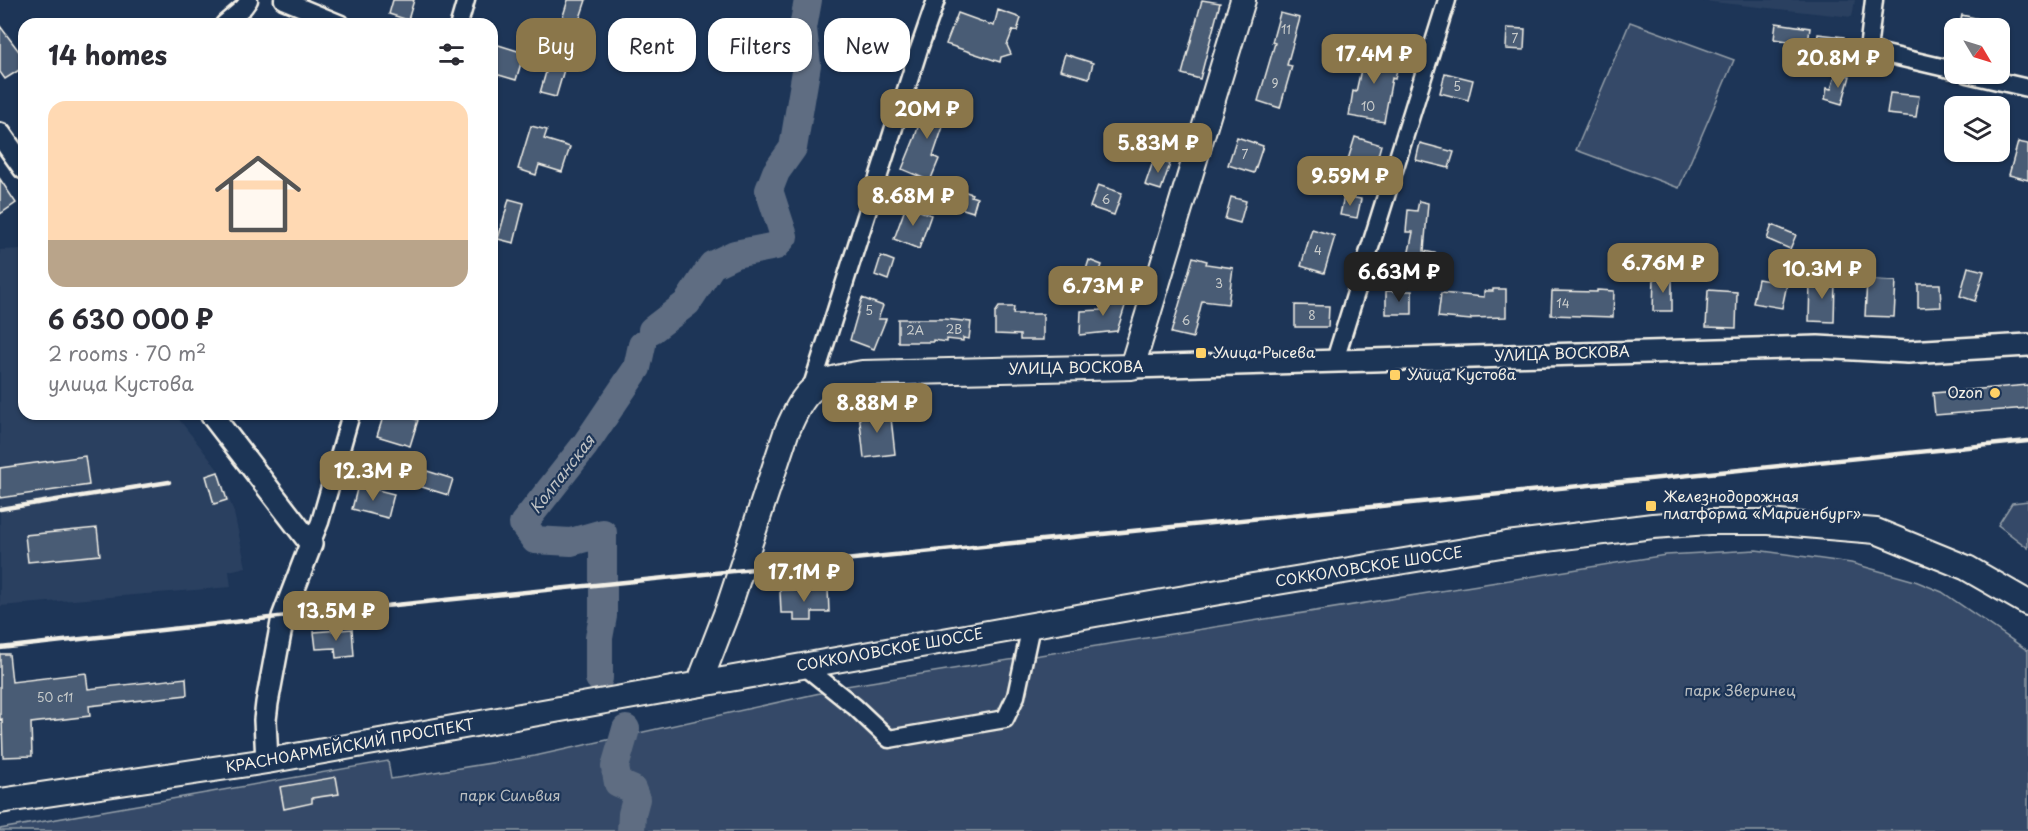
<!DOCTYPE html>
<html lang="en">
<head>
<meta charset="utf-8">
<style>
	body { margin:0; font-family:"Playpen Sans",sans-serif; background:#f2f2f3; color:#2b2b33; height:100vh; display:flex; flex-direction:column; font-size:22px; white-space:nowrap }
	* { box-sizing:border-box; margin:0 }
	p { font-size:20px; color:#7c7c81 }
	.icon { flex:none; width:33px; height:33px; fill:none; stroke:currentColor; stroke-width:2; stroke-linecap:round; stroke-linejoin:round }
	.map { position:relative; flex:1; overflow:hidden }
	.drawer { position:absolute; left:18px; top:18px; width:480px; height:402px; display:flex; flex-direction:column; background:#fff; border-radius:18px; box-shadow:0 2px 4px #0004 }
	.drawer>* { flex:none }
	.hud { position:absolute; left:516px; top:18px; width:570px; height:54px; display:flex; gap:12px }
	.needle { width:39px; rotate:128deg }
	.fabs { position:absolute; left:1944px; top:18px; display:grid; gap:12px }
	.fabs a { display:grid; place-items:center; width:66px; height:66px; border-radius:12px; background:#fff; box-shadow:0 2px 4px #0004; font-size:30px }
	.price { position:absolute; translate:-50% -51px; padding:0 14px; border-radius:12px; background:#8a764a; color:#fff; font-size:20px; line-height:39px; filter:drop-shadow(0 2px 3px #0008) }
	.price::after { content:''; position:absolute; left:50%; top:36px; width:18px; height:14px; margin-left:-9px; background:inherit; clip-path:polygon(0 0,100% 0,50% 100%) }
	.price.active { background:#222; color:#fff }
	ul { padding:0; list-style:none }
	li { display:grid; align-content:center; gap:12px; height:318px; padding:0 30px }
	li+li { border-top:2px solid #e1e1e2 }
	li span { display:grid; place-items:center; height:186px; border-radius:18px; color:#555 }
	li>.icon { margin-inline-start:auto }
	span .icon { width:108px; height:108px; fill:#fffc; stroke-width:1 }
	li b { font-size:26px }
	h2 { display:flex; justify-content:space-between; align-items:center; height:72px; padding:0 30px; font-size:26px }
	.pill { padding:0 21px; border-radius:18px; background:#fff; box-shadow:0 2px 4px #0004; font-size:21px; line-height:54px }
	.pill.active { background:#8a764a; color:#fff }
	.map>svg:first-child { display:block }
	.built { fill:#2a4060 }
	.green { fill:#354a67; stroke:#949ea8; stroke-width:1.5 }
	.lines { fill:none; stroke-linecap:round; stroke-linejoin:round }
	.stream { stroke:#9aa2ab; stroke-width:4.5 }
	.river { stroke:#5e6d82; stroke-width:28 }
	.building { fill:#485b74; stroke:#f4f1e8; stroke-width:1.5 }
	.minor-casing { stroke:#f4f1e8; stroke-width:21 }
	.tertiary-casing { stroke:#f4f1e8; stroke-width:26 }
	.secondary-casing { stroke:#f4f1e8; stroke-width:28 }
	.minor { stroke:#1d3557; stroke-width:16 }
	.tertiary { stroke:#1d3557; stroke-width:21 }
	.secondary { stroke:#1d3557; stroke-width:24 }
	.rail { stroke:#f4f1e8; stroke-width:4.5 }
	.poi-dot { fill:#ffd166; stroke:#1d3557; stroke-width:2 }
	.labels { text-anchor:middle; stroke-width:4.5; stroke-linejoin:round; paint-order:stroke }
	.number-label { font-size:12px; fill:#c9cccb }
	.poi-label { font-size:15px; fill:#f4f1e8; stroke:#1d3557; text-anchor:start }
	.street-label { font-size:15px; fill:#f4f1e8; stroke:#1d3557 }
	.park-label { font-size:15px; fill:#bbbfc1; stroke:#1d3557 }
	.water-label { font-size:16px; font-style:italic; fill:#c0c3c4; stroke:#1d3557 }
</style>
</head>
<body>
<div class="map">
<svg width="2028" height="831" viewBox="0 0 2028 831">
	<rect width="100%" height="100%" fill="#1d3557"/>
	<filter id="ink" filterUnits="userSpaceOnUse"><feTurbulence type="fractalNoise" baseFrequency=".0167" numOctaves="2"/><feDisplacementMap in="SourceGraphic" scale="12" xChannelSelector="R" yChannelSelector="G"/><feConvolveMatrix kernelMatrix="1 2 1 2 8 2 1 2 1" color-interpolation-filters="sRGB"/></filter>
	<g filter="url(#ink)">
		<path class="built" d="M1694 0H1855L1852 17Z
			M24 249V414H175L219 471 234 513 246 567 229 571 231 587 0 606V250Z"/>
		<path class="green" d="M1630 22 1734 60 1679 188 1576 150Z
			M2028 501V548L1998 525 2012 503Z
			M1756 550 1851 563 1915 581 1942 592 2028 651V831H0V829L388 761 391 779 535 756 820 693 846 686 1666 555Z"/>
		<g class="lines">
			<path class="stream" d="M618 783 608 781 604 773 610 762 619 754"/>
			<path class="river" d="M652 330 687 303 712 265 735 254 776 246 784 236 769 190 776 172 793 148 807 65 803 28 808 0
				M599 678V638L603 616V533L571 542 535 540 523 524 585 445 637 368 642 345
				M626 729 615 767 618 783 632 789 636 799 632 814 631 831"/>
		</g>
		<path class="building" d="M393 0H414L408 20 389 14Z
			M568 0H586L578 24 562 19Z
			M1202 0 1220 3 1200 79 1182 74Z
			M998 10 1021 18 1017 31 1013 30 1007 45 1011 54 1001 57 1000 62 946 44 958 13 994 26Z
			M1280 13 1300 18 1287 65 1292 66 1280 108 1258 101 1275 43 1272 42Z
			M1962 15 1998 23V28H1959Z
			M1776 23 1810 28 1808 44 1774 39Z
			M0 26 24 58V67L5 79 0 72Z
			M1507 28 1525 29 1524 50 1506 49Z
			M1818 34 1844 37 1842 50 1816 48Z
			M492 43 524 53 516 80 492 73Z
			M1366 47 1400 55 1395 79 1392 78 1384 122 1349 116 1353 91 1356 92Z
			M552 51 568 56 556 97 540 93Z
			M1065 54 1093 63 1089 78 1060 70Z
			M1445 73 1473 80 1468 100 1440 93Z
			M1836 73 1850 76 1842 104 1825 99 1827 88 1831 89Z
			M1890 93 1919 96 1916 117 1887 114Z
			M927 98 950 106 933 156 939 159 930 181 902 169 915 137Z
			M531 126 547 130 544 139 570 147 562 172 539 165 536 175 518 169Z
			M1237 137 1263 146 1254 173 1228 165Z
			M1355 137 1381 145 1373 174 1346 166Z
			M2018 142 2028 144V180L2009 175Z
			M1420 143 1454 152 1449 168 1416 160Z
			M1154 159 1170 164 1161 190 1145 185Z
			M0 179 16 203 0 214Z
			M940 183 972 194 971 196 977 198 973 212 934 200Z
			M1098 185 1122 193 1114 215 1090 207Z
			M1344 196 1361 199 1357 218 1340 215Z
			M1231 197 1246 201 1240 223 1225 219Z
			M509 199 524 203 514 243 498 239Z
			M1419 201 1428 203 1424 251 1439 254 1435 272 1406 266 1413 232H1406L1408 210 1417 211Z
			M906 206 931 215 919 249 894 239Z
			M1772 225 1796 235 1790 249 1767 239Z
			M1312 229 1335 236 1324 273 1301 266Z
			M881 256 894 261 888 280 875 275Z
			M1193 257 1207 261 1206 264 1233 268 1228 304 1202 301 1193 338 1171 333Z
			M1089 260 1102 265 1097 280 1084 276Z
			M1968 267 1984 271 1975 301 1960 296Z
			M1654 276H1672V311H1653Z
			M1758 279 1787 284 1782 308 1753 303Z
			M1810 279 1835 280 1834 322 1809 321Z
			M1867 280 1896 281 1894 317 1865 316Z
			M1918 284H1940L1941 307 1918 308Z
			M1493 289H1506V317L1471 318V320L1438 317 1441 293 1484 297V291H1493Z
			M1597 290 1614 291 1613 317 1551 315 1552 291 1597 292Z
			M1708 290 1737 292 1736 328 1706 327Z
			M1386 291H1412V314H1386Z
			M1106 294 1127 300 1117 331 1080 335 1081 311 1101 310Z
			M862 298 883 306 878 319H886L874 349 850 340Z
			M1295 305 1329 306 1328 327H1295Z
			M999 307H1014L1013 314H1043V340H1020V335L995 334V313Z
			M898 319H945L971 322 969 339 963 338V341L947 339V342L933 340V342H898Z
			M2028 385V408L1935 415 1933 393Z
			M890 409 895 454 864 458 859 413Z
			M384 414H398L418 420 410 446 377 436Z
			M85 456 89 485 0 498V468Z
			M427 471 453 479 448 495 422 487Z
			M218 472 227 500 214 504 206 476Z
			M358 485 394 494 388 518 352 509Z
			M97 528 100 555 28 562 25 535Z
			M828 588 829 612H812V621H794V613H781L780 590Z
			M352 629 354 656 336 658 335 648 316 649 314 632Z
			M0 654H9L12 682 86 673 88 689 186 678 187 695 89 706 90 716 31 723 32 756 3 757 2 719 0 720Z
			M336 777 339 794 312 798V803L284 809 280 787Z"/>
		<g class="lines">
			<g class="minor-casing">
				<path id="minor" d="M283 0 341 24
					M1874 0 1868 50 1954 70
					M224 24 244 7 249 0
					M459 24 466 0
					M1967 74 2028 88
					M1335 360 1447 0
					M811 389 918 52 936 0
					M311 544 320 522 351 414
					M803 665 855 707 889 739 1005 719 1016 696 1031 626"/>
			</g>
			<g class="tertiary-casing">
				<path id="tertiary" d="M0 134 24 168
					M1132 367 1818 347 1908 352 2028 345
					M211 414 311 544 283 617 267 703 265 720 267 761"/>
			</g>
			<g class="secondary-casing">
				<path id="secondary" d="M699 684 728 609 786 433C806 387 813 381 862 373L1132 367 1243 0
					M0 801 267 761 1253 586 1507 544 1653 526 1709 522H1768L1876 531 1967 568 2028 603"/>
			</g>
			<use href="#minor" class="minor"/>
			<use href="#tertiary" class="tertiary"/>
			<use href="#secondary" class="secondary"/>
			<path class="rail" d="M0 509 169 482
				M0 648 296 615 2028 441"/>
		</g>
	</g>
	<g class="poi-dot">
		<rect x="1195" y="347" width="12" height="12" rx="3"/>
		<rect x="1389" y="369" width="12" height="12" rx="3"/>
		<circle cx="1995" cy="393" r="6"/>
		<rect x="1645" y="500" width="12" height="12" rx="3"/>
	</g>
	<g class="labels">
		<g class="number-label">
			<text x="1286" y="34">11</text>
			<text x="1515" y="43">7</text>
			<text x="1275" y="88">9</text>
			<text x="1457" y="91">5</text>
			<text x="1368" y="111">10</text>
			<text x="1245" y="159">7</text>
			<text x="1106" y="204">6</text>
			<text x="1318" y="255">4</text>
			<text x="1219" y="288">3</text>
			<text x="1563" y="308">14</text>
			<text x="869" y="315">5</text>
			<text x="1312" y="320">8</text>
			<text x="1186" y="325">6</text>
			<text x="954" y="334">2В</text>
			<text x="915" y="335">2А</text>
			<text x="55" y="702">50 с11</text>
		</g>
		<g class="poi-label">
			<text x="1213" y="358">Улица Рысева</text>
			<text x="1407" y="380">Улица Кустова</text>
			<text x="1983" y="398" text-anchor="end">Ozon</text>
			<text x="1663" y="502">Железнодорожная<tspan x="1663" dy="17">платформа «Мариенбург»</tspan></text>
		</g>
		<g class="street-label">
			<text transform="translate(1562 354) rotate(-2)" y="5">УЛИЦА ВОСКОВА</text>
			<text transform="translate(1076 368) rotate(-1)" y="5">УЛИЦА ВОСКОВА</text>
			<text transform="translate(1369 567) rotate(-9)" y="5">СОККОЛОВСКОЕ ШОССЕ</text>
			<text transform="translate(890 650) rotate(-10)" y="5">СОККОЛОВСКОЕ ШОССЕ</text>
			<text transform="translate(350 746) rotate(-10)" y="5">КРАСНОАРМЕЙСКИЙ ПРОСПЕКТ</text>
		</g>
		<g class="park-label">
			<text x="1740" y="696">парк Зверинец</text>
			<text x="510" y="801">парк Сильвия</text>
		</g>
		<g class="water-label">
			<text transform="translate(562 474) rotate(-52)" y="6">Колпанская</text>
		</g>
	</g>
</svg>
<div class="fabs">
<a><svg class="needle" viewBox="-14 -14 28 28"><path d="M0-13l5 13h-10z" fill="#e53935"/><path d="M0 13l5-13h-10z" fill="#7c7c81"/></svg></a>
<a><svg class="icon" aria-label="layers" viewBox="0 0 24 24"><path d="M12 4l9 5-9 5-9-5zM3 14l9 5 9-5"/></svg></a>
</div>
<b class="price" style="left:1374px;top:85px">17.4M ₽</b>
<b class="price" style="left:1838px;top:89px">20.8M ₽</b>
<b class="price" style="left:927px;top:140px">20M ₽</b>
<b class="price" style="left:1158px;top:174px">5.83M ₽</b>
<b class="price" style="left:1350px;top:207px">9.59M ₽</b>
<b class="price" style="left:913px;top:227px">8.68M ₽</b>
<b class="price" style="left:1663px;top:294px">6.76M ₽</b>
<b class="price" style="left:1822px;top:300px">10.3M ₽</b>
<b class="price active" style="left:1399px;top:303px">6.63M ₽</b>
<b class="price" style="left:1103px;top:317px">6.73M ₽</b>
<b class="price" style="left:877px;top:434px">8.88M ₽</b>
<b class="price" style="left:373px;top:502px">12.3M ₽</b>
<b class="price" style="left:804px;top:603px">17.1M ₽</b>
<b class="price" style="left:336px;top:642px">13.5M ₽</b>
<div class="hud">
<a class="pill active">Buy</a>
<a class="pill">Rent</a>
<a class="pill">Filters</a>
<a class="pill">New</a>
</div>
<section class="drawer">
<h2>14 homes<svg class="icon" aria-label="filters" viewBox="0 0 24 24"><path d="M4 7h16M4 17h16"/><circle cx="9" cy="7" r="2"/><circle cx="15" cy="17" r="2"/></svg></h2>
<ul>
<li><span style="background:linear-gradient(#ffd9b3 75%,#b9a48a 0)"><svg class="icon" aria-label="home" viewBox="0 0 24 24"><path d="M3 11l9-7 9 7M6 9v11h12V9"/></svg></span><div><b>6 630 000 ₽</b><p>2 rooms · 70 m²</p><p>улица Кустова</p></div></li>
</ul>
</section>
</div>
</body>
</html>
